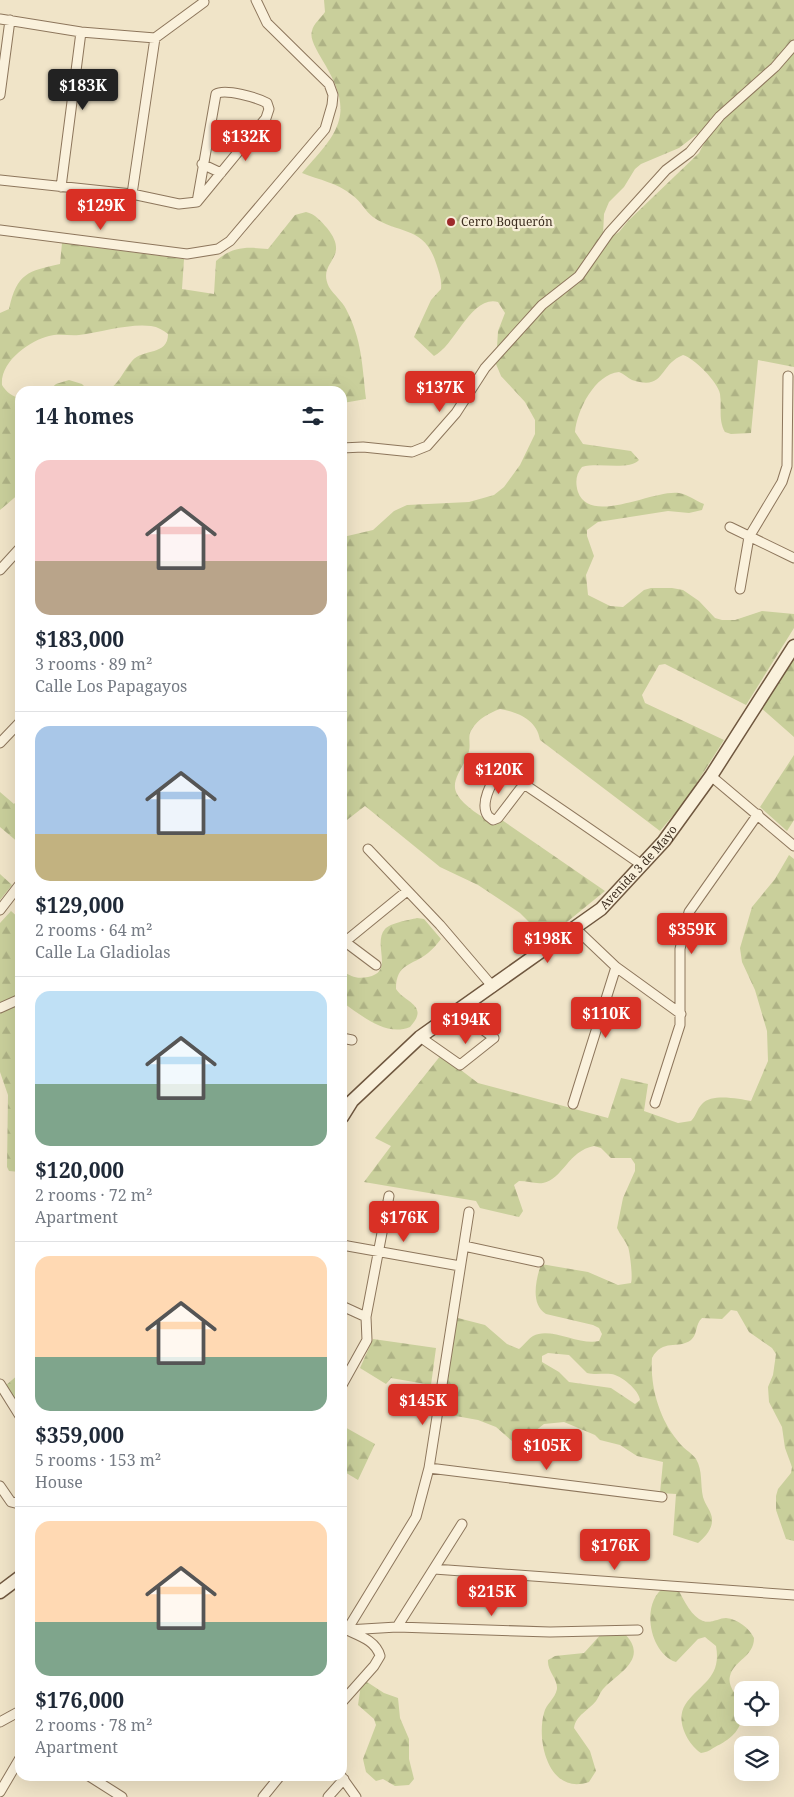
<!DOCTYPE html>
<html lang="en">
<head>
<meta charset="utf-8">
<style>
	body { margin:0; font-family:"Noto Serif",serif; background:#f2f2f3; color:#1f2937; height:100vh; display:flex; flex-direction:column; font-size:19px; white-space:nowrap }
	* { box-sizing:border-box; margin:0 }
	p { font-size:16px; color:#747a83 }
	.icon { flex:none; width:28px; height:28px; fill:none; stroke:currentColor; stroke-width:2; stroke-linecap:round; stroke-linejoin:round }
	.map { position:relative; flex:1; overflow:hidden }
	.side { position:absolute; left:15px; top:386px; width:332px; height:1395px; display:flex; flex-direction:column; background:#fff; border-radius:15px; box-shadow:0 5px 20px #0002 }
	.side>* { flex:none }
	.tools { position:absolute; left:734px; top:1681px; display:grid; gap:10px }
	.tools a { display:grid; place-items:center; width:45px; height:45px; border-radius:10px; background:#fff; box-shadow:0 5px 20px #0002; font-size:25px }
	.price { position:absolute; translate:-50% -42px; padding:0 11px; border-radius:5px; background:#d93025; color:#fff; font-size:16px; line-height:32px; filter:drop-shadow(0 1px 2px #0008) }
	.price::after { content:''; position:absolute; left:50%; top:30px; width:15px; height:11px; margin-left:-8px; background:inherit; clip-path:polygon(0 0,100% 0,50% 100%) }
	.price.current { background:#222; color:#fff }
	ul { padding:0; list-style:none }
	li { display:grid; align-content:center; gap:10px; height:265px; padding:0 20px }
	li+li { border-top:1px solid #e0e1e3 }
	li span { display:grid; place-items:center; height:155px; border-radius:15px; color:#555 }
	li>.icon { margin-inline-start:auto }
	span .icon { width:90px; height:90px; fill:#fffc; stroke-width:1 }
	li b { font-size:21px }
	h2 { display:flex; justify-content:space-between; align-items:center; height:60px; padding:0 20px; font-size:21px }
	.map>svg:first-child { display:block }
	.forest { fill:url(#forest-firs); fill-rule:evenodd }
	.lines { fill:none; stroke-linecap:round; stroke-linejoin:round }
	.street-casing { stroke:#8d765c; stroke-width:11 }
	.secondary-casing { stroke:#6f573f; stroke-width:15 }
	.street { stroke:#faf1dc; stroke-width:9 }
	.secondary { stroke:#faf1dc; stroke-width:12 }
	.poi-dot { fill:#9e2a2b; stroke:#f7eed8; stroke-width:2 }
	.labels { text-anchor:middle; stroke-width:4.5; stroke-linejoin:round; paint-order:stroke }
	.poi-label { font-size:12px; fill:#3d2e20; stroke:#f7eed8; text-anchor:start }
	.street-label { font-size:12px; fill:#3d2e20; stroke:#f7eed8 }
</style>
</head>
<body>
<div class="map">
<svg width="794" height="1797" viewBox="0 0 794 1797">
	<defs>
		<pattern id="forest-firs" width="22" height="20" patternUnits="userSpaceOnUse" patternTransform="scale(1.25)"><rect width="22" height="20" fill="#c9cf9b"/><path d="M5 1l3.5 6h-7zM16 11l3.5 6h-7z" fill="#aeb285"/></pattern>
	</defs>
	<rect width="100%" height="100%" fill="#f0e4c8"/>
	<path class="forest" d="M324 0H794V367L758 360 751 433 731 434 725 432C718 420 722 407 720 394 718 382 694 358 683 355 658 365 666 391 632 380 628 378 624 374 619 372 595 374 577 410 575 432L583 444 631 451 639 460C628 471 599 462 582 467 576 474 575 482 578 492 590 526 654 489 679 493 687 494 696 501 704 504L702 510 689 513 668 511 598 522 587 530V536L594 556 586 575 588 595 610 606 623 607 644 590 651 588H672L683 590 699 601 715 618 722 620H735L762 611 794 614V628L746 705 665 664 659 665 642 695 645 703 724 740 686 800 660 831 540 740C537 720 518 712 500 709 489 713 478 719 472 729 467 736 471 743 469 751 466 765 449 780 457 794 464 807 482 816 493 824L499 818 605 891 546 939 520 913 478 885 440 867 365 806 343 823V537L373 530 394 511 407 505 469 502 494 495 504 487 520 465 535 434V420L525 402 501 376 496 364 498 331 505 313 498 302C471 295 455 346 434 356L414 337 431 300 441 289C442 280 439 272 436 263 424 225 399 235 373 217 365 211 361 201 352 195 338 183 319 180 302 173 315 157 334 140 339 120 349 83 306 48 312 31 313 24 321 18 325 12ZM696 135H702L705 141 699 153 628 221 619 232 608 239 603 235 604 214 609 202 624 187 635 169 641 164 679 148Z
		M306 212C315 214 321 221 327 228 352 259 316 261 329 287 334 295 342 301 346 309 362 340 362 364 366 399L343 403 342 391H106C119 385 123 371 132 361 143 348 168 356 168 334 163 330 158 327 151 326 131 323 101 332 79 335 69 336 58 333 49 336 31 340 0 361 2 385 6 392 13 397 20 398V493L0 510V313L9 309C17 273 28 271 60 264L62 243 184 259 182 289 214 294 216 261C233 246 247 247 268 249L295 215Z
		M69 380 82 384 89 391H48L56 384Z
		M794 654V737L760 707Z
		M794 755V820L787 831 760 807Z
		M0 792 14 804 20 797V844L0 827Z
		M789 855 794 859V1541L786 1539 776 1510V1496L778 1489 791 1473 792 1467 785 1448 782 1427 769 1402 768 1387 773 1375 776 1354 772 1348 749 1332 737 1311 731 1310 722 1319 702 1318C695 1324 698 1334 691 1340 677 1350 663 1338 652 1358 650 1386 659 1418 677 1440 682 1448 691 1452 696 1459 703 1471 700 1484 703 1497 705 1505 713 1513 712 1521 712 1530 704 1538 698 1543L673 1535 676 1494 660 1493 663 1462 637 1456 620 1445 600 1440 595 1435 564 1422 544 1424 525 1439 518 1441H512L496 1427 478 1420 439 1413 454 1317 485 1325 507 1344 519 1349C524 1345 528 1339 533 1336 550 1326 580 1346 599 1341L602 1334 599 1328 593 1325 546 1314C530 1304 536 1280 541 1264L588 1272 618 1285 631 1283C633 1278 630 1252 628 1247 625 1240 620 1235 617 1228L623 1198 635 1171V1164L631 1158H611L601 1148 594 1146C568 1151 563 1179 543 1183 535 1184 527 1181 519 1181L514 1185 523 1211 519 1217 480 1208 476 1201 364 1182 391 1146 375 1138 441 1055 478 1083 608 1118 621 1078 648 1084 644 1111 678 1123 691 1121C696 1116 697 1109 702 1104 712 1093 739 1099 751 1101L768 1061 767 1031 755 990 742 962 740 948 752 907 775 879ZM548 1353 569 1355 587 1373C596 1375 603 1373 611 1374 621 1375 639 1390 640 1400L635 1404 611 1388 569 1382 559 1372 542 1362V1356Z
		M0 874 12 885 0 900Z
		M11 911 20 919V1172L9 1171 7 1167 8 1095 0 1072V923Z
		M417 918 424 919 441 939C437 944 433 949 428 953 412 966 396 963 396 989 405 1003 430 1005 410 1027 386 1037 363 1016 343 1003V971C351 977 357 979 368 977 395 972 372 944 385 929 390 923 409 920 417 918Z
		M373 1339 436 1348 431 1385 391 1378 386 1384 360 1368Z
		M20 1373V1410L4 1387Z
		M343 1426 375 1444 358 1480 343 1471Z
		M665 1587 679 1591C684 1601 692 1617 703 1621 711 1624 719 1618 726 1618 738 1619 749 1628 754 1638 754 1657 734 1660 730 1676 727 1687 738 1695 740 1705 746 1727 733 1738 715 1747 710 1750 708 1752 701 1753 688 1744 675 1721 685 1705 699 1684 722 1679 716 1646L705 1637 698 1639 676 1662C649 1653 640 1602 665 1587Z
		M603 1632H623C650 1658 620 1672 604 1688 600 1692 599 1697 596 1701 588 1711 576 1715 574 1728L590 1751 596 1771 589 1782C549 1796 536 1741 544 1713 546 1704 555 1699 557 1689 558 1679 547 1671 548 1660L555 1656 584 1653Z
		M367 1682 384 1693 398 1698 400 1718 409 1739V1759L414 1779 409 1785 395 1786 383 1779 376 1781 366 1772 363 1759 376 1725 374 1719 358 1705 361 1684Z"/>
	<g class="lines">
		<g class="street-casing">
			<path id="street" d="M0 19 81 32 155 38 204 2
				M0 95 10 20
				M202 164 221 173
				M0 180 132 194 179 204 197 202 266 118 269 109 267 103C258 98 225 88 216 94L197 202
				M61 187 81 32
				M132 194 155 38
				M0 230 187 254 218 249 230 241 325 129 332 105 333 95 329 84 267 23 256 0
				M342 448 363 447 412 452 427 446 456 413 485 368 542 305 579 276 609 233 666 170 690 152 720 116 775 67 794 45
				M730 527 794 558
				M0 570 20 548
				M740 589 749 537 782 482 787 466 788 376
				M0 743 20 722
				M711 776 794 846
				M524 784 498 818 493 820 488 816C479 803 492 782 499 771L503 770C550 801 596 833 642 865
				M368 849 440 925 493 987
				M0 910 20 884
				M575 928 616 967 681 1014
				M376 965 348 944 347 940 407 891
				M0 1008 20 999
				M420 1037 460 1065 494 1038 457 1010
				M342 1038 352 1040
				M655 1103 680 1025V949L689 912 758 814
				M573 1104 616 967
				M342 1245 460 1266
				M464 1246 539 1262
				M342 1306 366 1317
				M0 1384 20 1416
				M342 1385 367 1340 366 1317 389 1196
				M429 1468 662 1497
				M0 1486 11 1502 15 1503 20 1500
				M434 1569 794 1595
				M397 1627 462 1524
				M347 1630 416 1517 429 1468 469 1212
				M347 1630 397 1627 550 1632 638 1630
				M342 1702 374 1666 380 1656C376 1641 360 1636 347 1630
				M0 1722 20 1711
				M89 1776 122 1797
				M341 1776 356 1797
				M0 1792 20 1758
				M263 1797 280 1776
				M328 1797 344 1779"/>
		</g>
		<g class="secondary-casing">
			<g id="secondary">
				<path id="s1" d="M342 1117 352 1101 420 1037 601 909 664 841 711 776 794 646"/>
				<path d="M0 1592 20 1577"/>
			</g>
		</g>
		<use href="#street" class="street"/>
		<use href="#secondary" class="secondary"/>
	</g>
	<circle class="poi-dot" cx="451" cy="222" r="5"/>
	<g class="labels">
		<g class="poi-label">
			<text x="461" y="226">Cerro Boquerón</text>
		</g>
		<g class="street-label">
			<text dy="4" stroke="none"><textPath href="#s1" startOffset="390">Avenida 3 de Mayo</textPath></text>
		</g>
	</g>
</svg>
<div class="tools">
<a><svg class="icon" aria-label="locate" viewBox="0 0 24 24"><circle cx="12" cy="12" r="6"/><path d="M12 2v4M12 18v4M2 12h4M18 12h4"/></svg></a>
<a><svg class="icon" aria-label="layers" viewBox="0 0 24 24"><path d="M12 4l9 5-9 5-9-5zM3 14l9 5 9-5"/></svg></a>
</div>
<b class="price current" style="left:83px;top:111px">$183K</b>
<b class="price" style="left:246px;top:162px">$132K</b>
<b class="price" style="left:101px;top:231px">$129K</b>
<b class="price" style="left:440px;top:413px">$137K</b>
<b class="price" style="left:499px;top:795px">$120K</b>
<b class="price" style="left:692px;top:955px">$359K</b>
<b class="price" style="left:548px;top:964px">$198K</b>
<b class="price" style="left:606px;top:1039px">$110K</b>
<b class="price" style="left:466px;top:1045px">$194K</b>
<b class="price" style="left:404px;top:1243px">$176K</b>
<b class="price" style="left:423px;top:1426px">$145K</b>
<b class="price" style="left:547px;top:1471px">$105K</b>
<b class="price" style="left:615px;top:1571px">$176K</b>
<b class="price" style="left:492px;top:1617px">$215K</b>
<section class="side">
<h2>14 homes<svg class="icon" aria-label="filters" viewBox="0 0 24 24"><path d="M4 7h16M4 17h16"/><circle cx="9" cy="7" r="2"/><circle cx="15" cy="17" r="2"/></svg></h2>
<ul>
<li><span style="background:linear-gradient(#f6c9c9 65%,#b9a48a 0)"><svg class="icon" aria-label="home" viewBox="0 0 24 24"><path d="M3 11l9-7 9 7M6 9v11h12V9"/></svg></span><div><b>$183,000</b><p>3 rooms · 89 m²</p><p>Calle Los Papagayos</p></div></li>
<li><span style="background:linear-gradient(#a9c7e8 70%,#c2b280 0)"><svg class="icon" aria-label="home" viewBox="0 0 24 24"><path d="M3 11l9-7 9 7M6 9v11h12V9"/></svg></span><div><b>$129,000</b><p>2 rooms · 64 m²</p><p>Calle La Gladiolas</p></div></li>
<li><span style="background:linear-gradient(#bfe0f5 60%,#7fa58c 0)"><svg class="icon" aria-label="home" viewBox="0 0 24 24"><path d="M3 11l9-7 9 7M6 9v11h12V9"/></svg></span><div><b>$120,000</b><p>2 rooms · 72 m²</p><p>Apartment</p></div></li>
<li><span style="background:linear-gradient(#ffd9b3 65%,#7fa58c 0)"><svg class="icon" aria-label="home" viewBox="0 0 24 24"><path d="M3 11l9-7 9 7M6 9v11h12V9"/></svg></span><div><b>$359,000</b><p>5 rooms · 153 m²</p><p>House</p></div></li>
<li><span style="background:linear-gradient(#ffd9b3 65%,#7fa58c 0)"><svg class="icon" aria-label="home" viewBox="0 0 24 24"><path d="M3 11l9-7 9 7M6 9v11h12V9"/></svg></span><div><b>$176,000</b><p>2 rooms · 78 m²</p><p>Apartment</p></div></li>
</ul>
</section>
</div>
</body>
</html>
